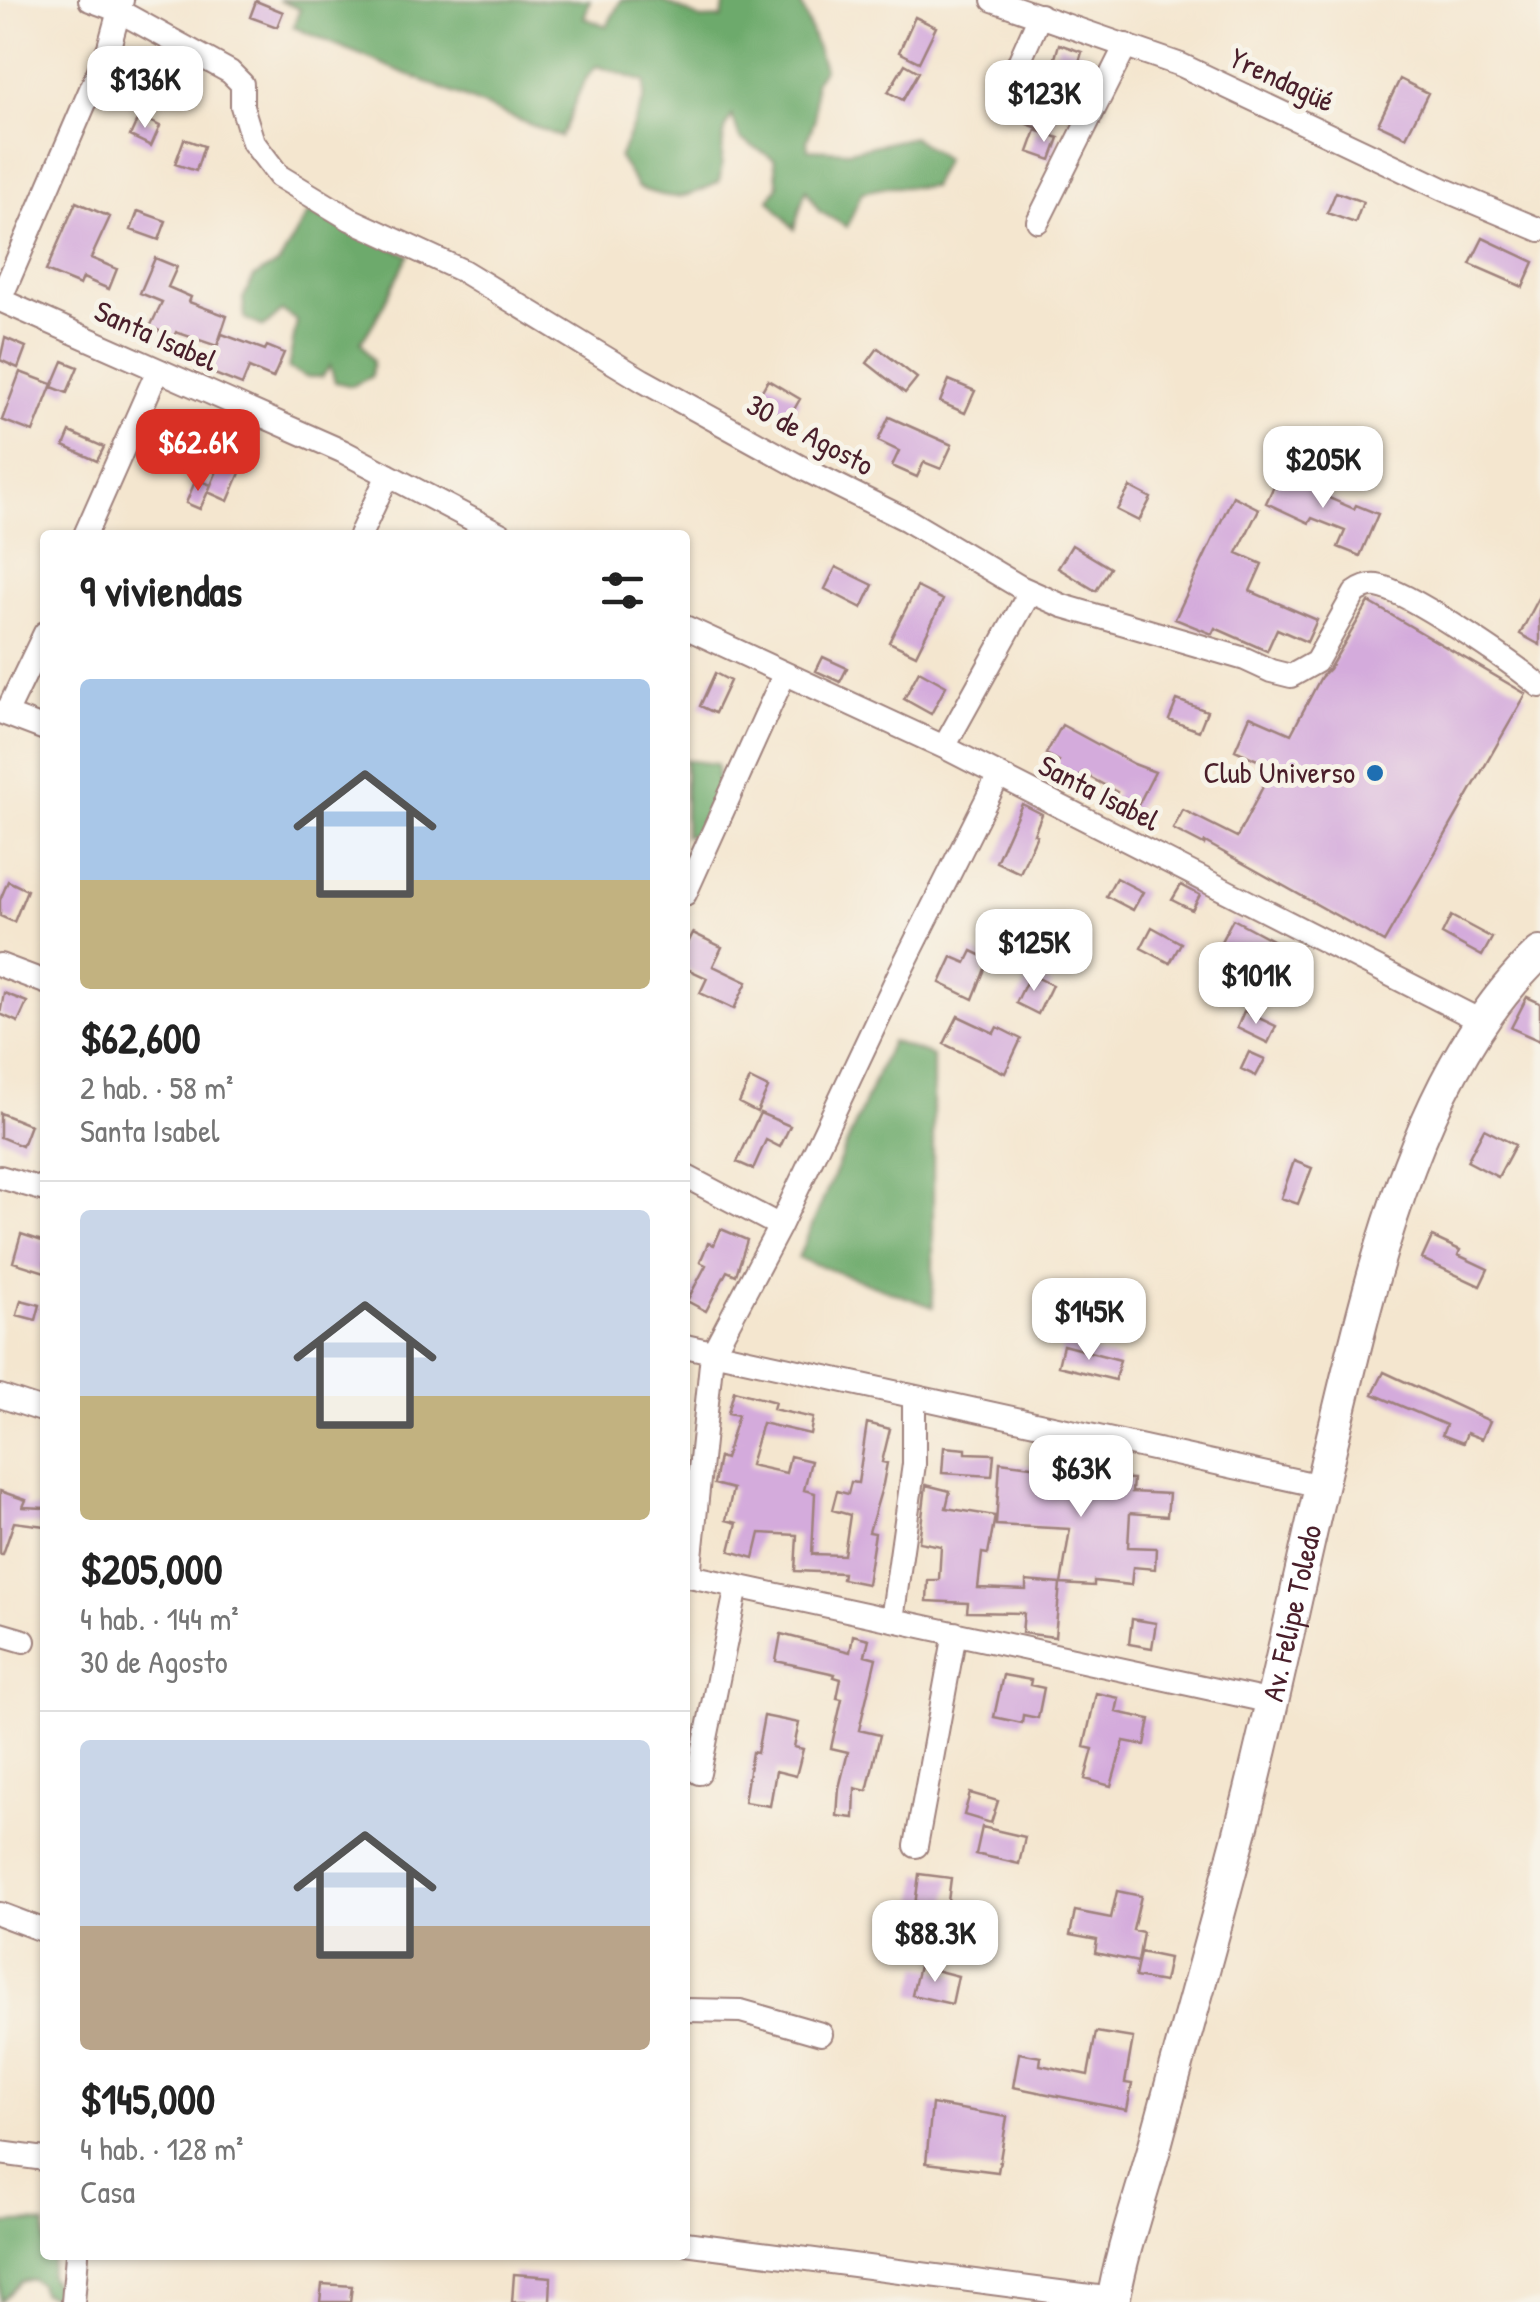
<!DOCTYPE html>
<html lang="es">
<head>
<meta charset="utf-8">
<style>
	body { margin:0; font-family:"Patrick Hand",sans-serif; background:#f6f6f6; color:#222; height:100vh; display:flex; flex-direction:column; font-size:38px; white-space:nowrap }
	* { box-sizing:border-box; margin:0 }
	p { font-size:32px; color:#767676 }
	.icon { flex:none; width:55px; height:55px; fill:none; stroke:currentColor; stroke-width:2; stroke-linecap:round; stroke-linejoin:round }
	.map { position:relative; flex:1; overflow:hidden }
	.details { position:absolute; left:40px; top:530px; width:650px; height:1730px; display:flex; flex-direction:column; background:#fff; border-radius:10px; box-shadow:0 2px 8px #0004 }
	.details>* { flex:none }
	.price { position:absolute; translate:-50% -85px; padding:0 22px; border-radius:20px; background:#fff; color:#222; font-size:32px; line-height:65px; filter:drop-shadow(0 2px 5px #0008) }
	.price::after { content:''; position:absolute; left:50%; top:60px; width:30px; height:22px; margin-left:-15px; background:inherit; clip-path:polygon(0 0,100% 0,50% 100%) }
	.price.on { background:#d93025; color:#fff }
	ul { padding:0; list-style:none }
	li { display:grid; align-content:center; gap:20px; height:530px; padding:0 40px }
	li+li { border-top:2px solid #e0e0e0 }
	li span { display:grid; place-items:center; height:310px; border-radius:10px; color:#555 }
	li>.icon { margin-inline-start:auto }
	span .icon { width:180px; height:180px; fill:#fffc; stroke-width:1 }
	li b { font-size:42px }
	h2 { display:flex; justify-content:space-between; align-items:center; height:120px; padding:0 40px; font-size:42px }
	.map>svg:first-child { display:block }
	.forest { fill:#6daa6c; stroke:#5c644c; stroke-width:2.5 }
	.building { fill:#d4abdc }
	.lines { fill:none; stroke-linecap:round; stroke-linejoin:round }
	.minor-casing { stroke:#9f827d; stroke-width:26 }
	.secondary-casing { stroke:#9f827d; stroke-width:36 }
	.minor { stroke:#fff; stroke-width:22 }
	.secondary { stroke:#fff; stroke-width:32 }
	.poi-dot { fill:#1f6fb2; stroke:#f7f3e8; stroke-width:4 }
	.labels { text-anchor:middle; stroke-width:10; stroke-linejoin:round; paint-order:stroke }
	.street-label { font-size:30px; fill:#4a1f2b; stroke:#f7f3e8 }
	.poi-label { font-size:30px; fill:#4a1f2b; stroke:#f7f3e8; text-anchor:end }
</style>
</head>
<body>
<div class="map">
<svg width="1540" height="2302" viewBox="0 0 1540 2302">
	<rect width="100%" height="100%" fill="#f7f3e8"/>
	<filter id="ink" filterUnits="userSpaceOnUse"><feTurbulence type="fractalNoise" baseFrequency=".01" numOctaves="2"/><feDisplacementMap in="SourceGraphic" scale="20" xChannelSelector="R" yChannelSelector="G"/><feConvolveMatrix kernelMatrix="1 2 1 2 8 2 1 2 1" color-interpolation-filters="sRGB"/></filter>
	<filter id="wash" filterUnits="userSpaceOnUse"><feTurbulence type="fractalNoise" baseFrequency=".0048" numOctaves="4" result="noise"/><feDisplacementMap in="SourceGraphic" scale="40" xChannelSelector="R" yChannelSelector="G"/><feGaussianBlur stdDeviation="2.25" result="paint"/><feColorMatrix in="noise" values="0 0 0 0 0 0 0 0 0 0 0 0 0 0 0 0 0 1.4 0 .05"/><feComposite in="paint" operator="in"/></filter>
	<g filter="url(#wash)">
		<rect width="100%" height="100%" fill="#f4e6cf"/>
		<path class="forest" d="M278 0H590L584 18 607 26 621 0H661L701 19 722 18 725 0H800L824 68 815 81V119L807 141 808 149 849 151 913 137 945 159 931 187H887L862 192 847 227 819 211 806 189 794 229 769 200 778 186 774 159 740 139 732 116C718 135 725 159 719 182 681 200 678 201 638 188L619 158 644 100 645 82 597 66C575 86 576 111 560 137L293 27 300 9Z
			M309 212 409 255C392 285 381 315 361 342L373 361 371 377 352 386 335 382 330 366 322 377H306L288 368 297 321 282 311 264 327 245 319 243 299 254 277 279 263Z
			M685 760 717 764 719 805 702 833 685 836Z
			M891 1041 933 1056V1307L798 1258Z
			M33 2222 45 2225V2255H61L52 2260 49 2275 59 2293 52 2296 41 2293 39 2284 32 2279 20 2282 0 2302V2224Z"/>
		<g id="blocks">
			<path class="building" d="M256 1 283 12 277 27 250 17Z
				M915 17 936 27 919 62 899 52Z
				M1059 44 1082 52 1076 72 1053 65Z
				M905 64 919 72 903 100 888 92Z
				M1400 79 1428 93 1406 137 1378 124Z
				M1035 103 1057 112 1049 132 1027 124Z
				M139 116 160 126 151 146 130 136Z
				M1036 130 1059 138 1051 160 1028 152Z
				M184 139 204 146 196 171 175 164Z
				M1336 192 1363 202 1355 223 1327 213Z
				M76 202 110 217 91 258 117 269 109 289 83 278 80 285 46 271Z
				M138 211 166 221 159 240 131 230Z
				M1483 238 1534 262 1523 287 1470 264Z
				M155 258 177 267 168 287 191 297 189 302 227 316 217 346 176 332 174 337 150 327 162 302 140 293Z
				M222 334 265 350 267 346 284 353 273 378 249 368 242 385 207 371Z
				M5 338 26 347 18 368 0 360Z
				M878 348 917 378 905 393 867 363Z
				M63 361 78 367 67 393 52 387Z
				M20 372 52 384 33 432 2 420Z
				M768 380 800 399 788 420 756 401Z
				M949 380 975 391 965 413 940 402Z
				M889 417 952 445 941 469 924 462 917 477 892 466 899 451 878 441Z
				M70 432 104 447 97 461 64 446Z
				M228 445 248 454 228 501 208 492Z
				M1281 471 1324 491 1322 495 1354 509 1356 505 1378 514 1360 556 1338 547 1345 531 1312 518 1309 523 1266 503Z
				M196 479 211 485 200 509 186 503Z
				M1130 487 1151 498 1139 521 1117 510Z
				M1233 496 1259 509 1237 553 1262 564 1250 591 1317 620 1307 642 1277 629 1267 651 1215 628 1212 634 1175 619Z
				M1072 545 1110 568 1096 591 1058 568Z
				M836 567 873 585 862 608 825 589Z
				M917 587 943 600 916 655 889 642Z
				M1540 596V645L1520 634Z
				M1369 602 1526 694 1384 942 1205 842 1204 845 1173 829 1183 810 1237 837 1273 767 1235 750 1250 716 1291 734 1321 677 1329 669Z
				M823 657 847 668 840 682 816 671Z
				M919 671 946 686 931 714 904 699Z
				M715 673 730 681 715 713 700 706Z
				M1177 700 1207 711 1199 731 1169 720Z
				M1062 725 1134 764 1155 772 1133 815 1111 804 1117 792 1082 773 1075 786 1052 774 1059 761 1046 754Z
				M1022 804 1042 814 1034 834 1037 835 1020 873 996 862Z
				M1116 878 1143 892 1133 910 1106 896Z
				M8 881 27 890 14 922 0 916V900Z
				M1181 885 1200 895 1192 910 1172 900Z
				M1451 916 1492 938 1482 956 1442 934Z
				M1233 919 1298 954 1284 980 1219 945Z
				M1152 927 1181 943 1170 963 1141 948Z
				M693 933 722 947 713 966 747 982 734 1009 700 993 707 978 685 968V949Z
				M972 951 989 959 973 999 940 983 952 957 966 963Z
				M1030 974 1052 985 1038 1014 1016 1003Z
				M4 993 27 1002 18 1022 0 1014Z
				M1527 997 1540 1003V1041L1511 1028Z
				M1244 1011 1276 1026 1268 1043 1237 1028Z
				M958 1016 994 1033 997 1027 1021 1039 1005 1073 944 1044Z
				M1249 1052 1265 1059 1256 1076 1241 1069Z
				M750 1079 768 1088 757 1112 739 1103Z
				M0 1113 30 1125 22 1146 0 1137Z
				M760 1113 790 1126 780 1147 766 1140 753 1169 737 1162Z
				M1484 1129 1515 1145 1498 1177 1467 1161Z
				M1294 1161 1312 1168 1298 1204 1281 1198Z
				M721 1229 747 1240 736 1275 727 1271 706 1311 687 1301 706 1265 700 1262 708 1243 714 1245Z
				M21 1234 45 1242V1272L13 1262Z
				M1432 1237 1460 1250 1458 1255 1488 1269 1480 1286 1422 1259Z
				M21 1300 40 1305 36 1320 17 1315Z
				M1063 1345 1120 1360 1115 1380 1058 1366Z
				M1384 1372 1490 1421 1482 1439 1467 1433 1463 1443 1442 1435 1446 1425 1373 1394Z
				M734 1391 775 1402 773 1409 813 1418 810 1434 762 1423 750 1465 786 1473 790 1456 811 1461 804 1490 815 1493 812 1554 844 1555 850 1515 832 1510 837 1491 848 1494 851 1482 858 1483 867 1423 890 1429 882 1462 887 1463 883 1484 869 1532 875 1533 867 1584 842 1579 843 1573 795 1571 797 1535 760 1533 754 1558 730 1551 737 1523 726 1520 733 1489 714 1484 719 1457 725 1459 738 1415 728 1413Z
				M944 1447 966 1449V1453L994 1454 992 1476 942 1473Z
				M1000 1462 1063 1470 1060 1480 1108 1484 1109 1478 1133 1479 1132 1492 1169 1494 1167 1516 1130 1513 1128 1547 1156 1548 1155 1569 1133 1567 1131 1585 1094 1581V1586L1061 1584 1070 1529 996 1525Z
				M926 1485 950 1491 946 1508 995 1516 988 1554 982 1553 978 1588 1026 1590V1581L1060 1584 1055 1637 1022 1633 1024 1613 967 1612 968 1603 927 1601 928 1580H939L941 1546 919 1542Z
				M0 1491 26 1500 23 1507 45 1508V1526L14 1522 3 1554H0Z
				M1132 1619 1156 1623 1152 1648 1129 1644Z
				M781 1634 850 1652 853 1635 869 1639 865 1655 876 1658 859 1730 880 1735 867 1791 855 1788 854 1818 837 1816 839 1788 848 1752 831 1748 842 1699 837 1698 841 1679 834 1677 835 1674 776 1661Z
				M1003 1675 1031 1680 1030 1685 1044 1688 1038 1718 1023 1715 1022 1723 994 1717Z
				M1096 1693 1119 1698 1116 1712 1150 1719 1145 1745 1124 1741 1111 1786 1085 1779 1093 1749 1084 1747Z
				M764 1716 799 1723 794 1747 803 1749 796 1776 776 1771 770 1806 744 1802 752 1752 757 1753Z
				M970 1793 998 1801 991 1823 964 1815Z
				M982 1827 1025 1837 1019 1864 976 1854Z
				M919 1874 951 1878 946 1917 914 1914Z
				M1117 1891 1141 1896 1133 1930 1143 1932 1138 1962 1095 1953 1097 1940 1070 1935 1075 1911 1111 1918Z
				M1140 1952 1169 1958 1164 1982 1135 1977Z
				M919 1966 958 1976 952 2004 912 1995Z
				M1096 2032 1133 2038 1125 2083 1132 2084 1127 2110 1013 2087 1019 2053 1041 2057 1040 2065 1088 2075Z
				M932 2104 1007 2117 998 2172 926 2163Z
				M514 2274 551 2277 550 2302H512Z
				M322 2284 352 2286 350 2302H320Z"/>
		</g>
	</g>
	<g filter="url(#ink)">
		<use href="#blocks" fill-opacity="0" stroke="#9f827d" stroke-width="2.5"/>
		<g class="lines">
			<g class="minor-casing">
				<path id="minor" d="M90 0 117 10 230 72 242 84V106L253 142 279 176 350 219 463 271 642 380 804 469 907 520 1020 587 1063 606 1245 659 1271 671 1291 676 1316 662 1355 593C1362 588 1368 585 1377 586 1407 590 1514 664 1540 686
					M122 0 109 47 0 300 342 451 502 535
					M993 0 1181 65 1445 190 1540 230
					M1000 105 1040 15
					M1038 221 1126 45
					M85 535 158 370
					M360 535 388 475
					M685 627 944 747 1481 1021
					M0 712 45 729
					M6 714 45 633
					M944 747 1030 592
					M685 894 784 675
					M0 965 45 982
					M685 1176 780 1226
					M0 1177 45 1190
					M685 1346 1321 1486
					M0 1396 45 1411
					M685 1575 1272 1702
					M689 1576 712 1354 780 1226 899 974 999 775
					M892 1620 914 1464V1398
					M0 1634 24 1641
					M699 1773 737 1586
					M916 1846 955 1633
					M0 1914 45 1931
					M685 2010 741 2011 821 2034
					M0 2153 45 2159
					M685 2243 1113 2299
					M73 2302 77 2255"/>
			</g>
			<g class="secondary-casing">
				<g id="secondary">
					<path id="s1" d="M1113 2302C1122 2250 1140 2200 1154 2149 1184 2037 1216 1926 1245 1814 1278 1685 1304 1554 1336 1424 1373 1270 1420 1065 1540 953"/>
				</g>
			</g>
			<use href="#minor" class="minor"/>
			<use href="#secondary" class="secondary"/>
		</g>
	</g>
	<circle class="poi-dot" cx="1375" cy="773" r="10"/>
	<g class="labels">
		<g class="street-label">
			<text transform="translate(1282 80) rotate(25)" y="10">Yrendagüé</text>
			<text transform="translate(156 336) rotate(24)" y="10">Santa Isabel</text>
			<text transform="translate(810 435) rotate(28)" y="10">30 de Agosto</text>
			<text transform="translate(1099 793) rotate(27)" y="10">Santa Isabel</text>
			<text dy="10" stroke="none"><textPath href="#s1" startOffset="712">Av. Felipe Toledo</textPath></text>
		</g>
		<g class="poi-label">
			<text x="1355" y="783">Club Universo</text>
		</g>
	</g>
</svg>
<b class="price" style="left:145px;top:131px">$136K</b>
<b class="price" style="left:1044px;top:145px">$123K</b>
<b class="price on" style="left:198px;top:494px">$62.6K</b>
<b class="price" style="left:1323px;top:511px">$205K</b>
<b class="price" style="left:1034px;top:994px">$125K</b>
<b class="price" style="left:1256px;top:1027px">$101K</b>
<b class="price" style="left:1089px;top:1363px">$145K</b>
<b class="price" style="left:1081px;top:1520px">$63K</b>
<b class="price" style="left:935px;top:1985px">$88.3K</b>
<section class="details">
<h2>9 viviendas<svg class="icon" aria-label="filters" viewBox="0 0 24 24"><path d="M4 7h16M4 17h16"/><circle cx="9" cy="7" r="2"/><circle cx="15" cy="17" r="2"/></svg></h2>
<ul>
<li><span style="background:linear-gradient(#a9c7e8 65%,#c2b280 0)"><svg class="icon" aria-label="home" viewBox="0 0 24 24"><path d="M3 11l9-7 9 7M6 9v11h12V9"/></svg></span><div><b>$62,600</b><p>2 hab. · 58 m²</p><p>Santa Isabel</p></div></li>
<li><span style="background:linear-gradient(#c9d6e8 60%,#c2b280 0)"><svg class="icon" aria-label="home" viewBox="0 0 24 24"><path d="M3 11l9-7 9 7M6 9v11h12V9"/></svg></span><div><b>$205,000</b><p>4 hab. · 144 m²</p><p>30 de Agosto</p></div></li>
<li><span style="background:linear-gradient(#c9d6e8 60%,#b9a48a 0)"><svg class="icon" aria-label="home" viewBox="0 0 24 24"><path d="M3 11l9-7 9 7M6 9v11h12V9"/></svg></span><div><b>$145,000</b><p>4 hab. · 128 m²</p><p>Casa</p></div></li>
</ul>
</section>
</div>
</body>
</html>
